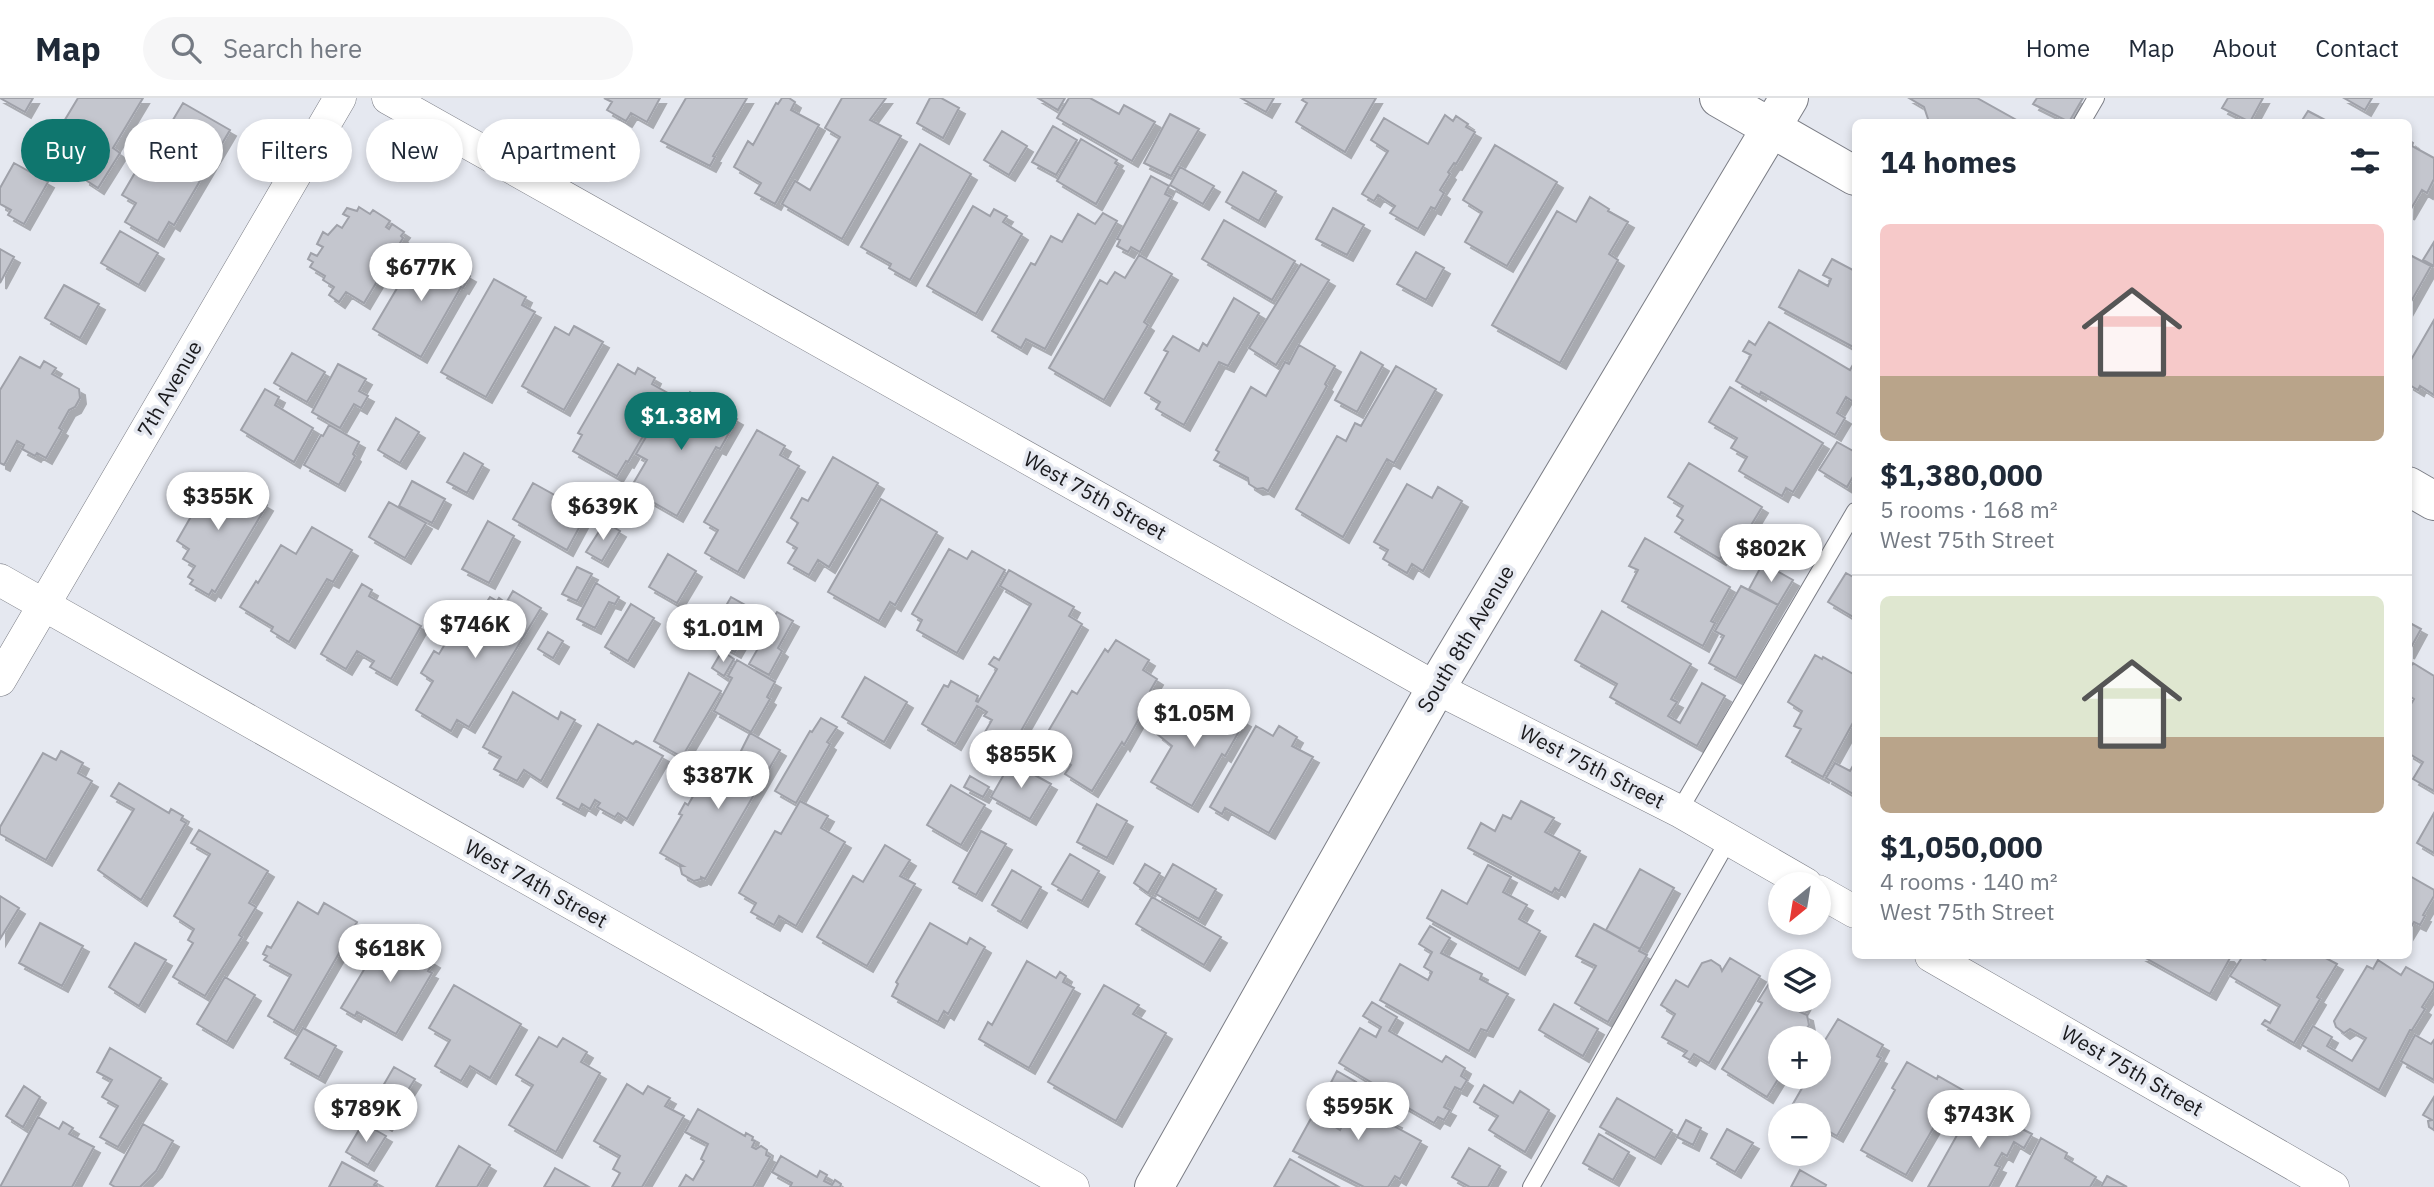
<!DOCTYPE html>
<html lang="en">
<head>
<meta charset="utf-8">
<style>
	body { margin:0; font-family:"IBM Plex Sans",sans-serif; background:#f6f6f7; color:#1f2937; height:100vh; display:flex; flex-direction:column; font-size:26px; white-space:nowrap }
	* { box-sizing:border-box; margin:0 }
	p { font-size:23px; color:#747a83 }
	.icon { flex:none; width:38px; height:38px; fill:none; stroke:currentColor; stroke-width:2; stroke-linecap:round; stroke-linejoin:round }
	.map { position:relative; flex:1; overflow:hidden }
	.sheet { position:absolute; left:1852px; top:21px; width:560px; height:840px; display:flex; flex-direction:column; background:#fff; border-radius:10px; box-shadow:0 4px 10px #0003 }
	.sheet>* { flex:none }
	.banner { position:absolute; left:21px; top:21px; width:665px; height:63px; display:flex; gap:14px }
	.needle { width:46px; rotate:210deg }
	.fabs { position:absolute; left:1768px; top:774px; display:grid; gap:14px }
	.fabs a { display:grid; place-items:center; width:63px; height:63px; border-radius:50%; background:#fff; box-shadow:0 4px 10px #0003; font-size:35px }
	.price { position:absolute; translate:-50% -60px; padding:0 16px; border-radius:24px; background:#fff; color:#222; font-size:23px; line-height:46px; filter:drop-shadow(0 2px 4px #0008) }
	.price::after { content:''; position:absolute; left:50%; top:42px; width:21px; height:16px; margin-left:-10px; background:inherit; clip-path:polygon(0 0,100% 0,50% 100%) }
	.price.selected { background:#0f766e; color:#fff }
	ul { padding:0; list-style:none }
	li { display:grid; align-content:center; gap:14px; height:371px; padding:0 28px }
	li+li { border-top:2px solid #e0e1e3 }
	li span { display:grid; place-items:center; height:217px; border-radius:10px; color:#555 }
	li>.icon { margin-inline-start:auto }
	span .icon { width:126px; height:126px; fill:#fffc; stroke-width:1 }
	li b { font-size:30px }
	h2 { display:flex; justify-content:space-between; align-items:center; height:84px; padding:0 28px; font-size:30px }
	.pill { padding:0 24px; border-radius:32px; background:#fff; box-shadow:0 4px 10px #0003; font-size:24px; line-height:63px }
	.pill.selected { background:#0f766e; color:#fff }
	header { display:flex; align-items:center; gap:42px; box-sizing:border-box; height:98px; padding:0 35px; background:#fff; border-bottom:2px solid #e0e1e3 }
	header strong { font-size:33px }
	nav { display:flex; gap:38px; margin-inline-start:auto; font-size:24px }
	.search { width:490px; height:63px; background:#f6f6f7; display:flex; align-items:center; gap:18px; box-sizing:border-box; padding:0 24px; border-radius:38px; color:#747a83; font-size:26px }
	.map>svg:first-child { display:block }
	.building { fill:#c4c6ce; stroke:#9fa1a9; stroke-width:2; filter:url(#shadow) }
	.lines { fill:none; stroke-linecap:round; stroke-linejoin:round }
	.lane-casing { stroke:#7b7d85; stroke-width:18 }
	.street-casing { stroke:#7b7d85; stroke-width:33 }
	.secondary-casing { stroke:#7b7d85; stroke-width:40 }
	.lane { stroke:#fff; stroke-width:16 }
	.street { stroke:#fff; stroke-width:32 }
	.secondary { stroke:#fff; stroke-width:38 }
	.labels { text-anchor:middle; stroke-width:7; stroke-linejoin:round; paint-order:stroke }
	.street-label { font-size:21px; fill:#1a1a1d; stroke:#e5e8f0 }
</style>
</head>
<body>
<header>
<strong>Map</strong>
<div class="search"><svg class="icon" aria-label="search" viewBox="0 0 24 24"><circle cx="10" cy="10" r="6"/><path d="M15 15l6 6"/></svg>Search here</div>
<nav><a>Home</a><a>Map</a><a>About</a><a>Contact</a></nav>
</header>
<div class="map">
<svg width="2434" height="1089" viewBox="0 0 2434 1089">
	<defs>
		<filter id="shadow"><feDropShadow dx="6" dy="6" stdDeviation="0" flood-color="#0004"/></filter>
	</defs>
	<rect width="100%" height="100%" fill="#e5e8f0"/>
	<path class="building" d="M0 0H33L25 14Z
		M78 0H143L113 50 120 55 98 90 84 81 87 75 70 65 77 54 54 40Z
		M604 0H660L647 24 631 15 626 23 607 12 612 4Z
		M686 0H747L713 58 715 59 710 68 661 43Z
		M782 0H789L795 4 791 12 819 27 775 106 755 95 761 85 734 69 748 43 753 47 776 5 778 6Z
		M842 0H886L870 22 901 38 842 141 782 106 795 83 810 92 840 39 825 30Z
		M930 0H941L959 10 943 40 917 25Z
		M1038 0H1065L1058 12Z
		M1069 0H1090L1119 16 1124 7 1155 24 1132 63 1057 20Z
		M1241 0H1274L1266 14Z
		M1304 0H1376L1345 54 1296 24 1307 5 1302 2Z
		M1909 0H1977L2020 24H1929L1924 9Z
		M2037 0H2083L2069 24 2033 6Z
		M2228 0H2263L2250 24 2222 10Z
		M2344 0H2372L2365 12Z
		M183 5 230 32 174 127 169 124 158 143 125 124 136 105 122 97 150 49 155 52Z
		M2308 13 2329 24H2301Z
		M1170 16 1199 31 1171 78 1144 65Z
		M1445 17 1453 23 1456 18 1468 26 1466 29 1475 34 1456 66 1454 65 1448 74 1450 76 1440 92 1444 95 1435 111 1431 109 1418 131 1390 115 1395 108 1378 97 1374 103 1362 96 1388 53 1371 42 1384 20 1428 46Z
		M1053 28 1077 42 1056 77 1032 64Z
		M1002 33 1027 48 1009 77 984 62Z
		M1081 41 1117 62 1115 65 1118 67 1096 106 1057 83Z
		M2410 43 2413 45 2412 48 2434 60V81L2427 95 2422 92 2408 116Z
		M920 46 971 76 910 182 889 170 891 166 861 149Z
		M1495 47 1557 84 1507 168 1465 144 1482 114 1463 102Z
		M14 65 48 84 24 126 8 117 11 112 0 106V90Z
		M1180 69 1214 88 1203 106 1170 87Z
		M1243 74 1276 93 1259 123 1226 104Z
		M1151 78 1169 88 1165 96 1171 99 1140 154 1131 149 1128 154 1117 148 1120 142 1117 141Z
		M1590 99 1609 111 1608 113 1628 124 1609 156 1618 162 1560 265 1492 227 1557 113 1576 124Z
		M973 108 990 118 994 111 1007 118 1003 124 1022 136 976 216 927 188Z
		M359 109 370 116 373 112 390 123 386 129 389 131 392 126 404 134 401 138 403 140 364 205 346 194 339 204 329 197 334 189 323 182 325 178 310 169 313 164 308 161 311 155 317 158 323 149 317 146 323 134 328 137 337 127 342 130 349 119 343 116 347 110 357 113Z
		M1333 110 1364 127 1347 157 1316 141Z
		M1103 115 1117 123 1045 251 1026 241 1021 250 992 233 1031 165 1035 167 1051 138 1062 144 1078 116 1095 126Z
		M1224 122 1295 163 1272 202 1202 161Z
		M120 133 158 155 139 187 101 165Z
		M2434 144V168L2423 162Z
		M424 150 430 155 433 161 431 163 438 168 441 165H447L470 178 463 190 461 189 421 259 373 231 419 153Z
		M0 151 14 159 0 185Z
		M1416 154 1444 170 1426 202 1397 186Z
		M2408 156 2431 168 2408 209Z
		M1139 157 1172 176 1144 224 1148 227 1104 302 1049 270 1100 182 1107 186 1115 174 1125 180Z
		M1832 161 1855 173V250L1779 209 1799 172 1828 188 1831 181 1823 177Z
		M1301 166 1329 182 1276 267 1249 250Z
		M494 181 526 199 522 207 535 214 486 299 441 274Z
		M64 187 99 206 80 240 45 220Z
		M1234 200 1259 215 1228 268 1219 264 1184 327 1156 311 1160 304 1145 295 1168 254 1164 252 1173 238 1199 253 1203 245 1207 248Z
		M2434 222V297L2420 288 2418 292 2408 286V267Z
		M1769 224 1850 272 1855 263V305L1846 299 1837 315 1845 320 1835 337 1761 294 1760 297 1736 283 1751 257 1743 253 1749 243 1755 247Z
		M574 228 603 244 564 312 522 288 555 229 569 237Z
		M1299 247 1335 268 1325 286 1327 288 1268 393 1263 390 1257 391 1249 386 1248 380 1214 362 1219 354 1216 352 1251 289 1266 298 1285 264 1289 266Z
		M1361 254 1383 267 1357 314 1335 302Z
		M292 255 325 274 307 304 274 285Z
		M20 259 40 270 44 263 56 270 52 276 79 291 80 300 75 309 69 312 59 330 62 332 46 360 37 355 35 358 22 351 24 347 17 343 4 367 0 365V292Z
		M338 266 366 281 359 293 368 298 361 310 354 306 340 330 312 314Z
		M618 266 635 276 638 270 655 280 652 286 668 295 628 364 626 363 617 378 573 353 582 337 578 335Z
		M1396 268 1436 291 1394 365 1387 361 1343 439 1296 411 1337 338 1346 343 1355 325 1361 328Z
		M1730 289 1823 345 1793 394 1786 390 1782 398 1739 373 1747 359 1731 350 1737 340 1709 324Z
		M265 291 279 299 275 307 313 330 294 364 241 332Z
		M690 294 737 321 720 351 716 349 677 418 630 391 647 362 636 356 656 322 666 328 670 321 672 322Z
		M396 320 419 334 400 365 378 352Z
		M329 327 359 344 353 356 355 358 339 387 304 367 321 337 323 338Z
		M757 332 785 348 780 357 799 368 738 474 705 455 718 432 704 424Z
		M1837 344 1855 354V375L1847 389 1819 372Z
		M464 355 483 366 467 395 447 384Z
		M833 359 878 385 829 469 818 462 809 477 788 465 797 450 787 444 798 425 791 420 802 400 808 403Z
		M1689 365 1762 409 1736 452 1728 447 1720 461 1675 434 1683 422 1677 418 1683 408 1668 399Z
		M216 377 267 407 215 494 212 492 209 497 190 486 193 482 188 479 195 468 183 461 189 451 177 443 193 415 189 412 194 404 198 406Z
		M412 383 445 401 432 425 399 408Z
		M533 385 587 415 567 452 513 421Z
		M1407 386 1432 400 1438 389 1462 403 1423 473 1412 466 1407 475 1383 461 1388 452 1374 444Z
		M881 401 937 434 895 507 890 504 879 523 828 494Z
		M389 404 426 425 405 460 369 439Z
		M488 423 514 438 489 485 462 471Z
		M605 424 620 433 602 463 586 454Z
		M312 429 352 452 333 484 327 481 289 544 271 533 273 529 240 509 256 483 258 485 281 447 296 456Z
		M1645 440 1730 489 1711 523 1715 525 1703 548 1622 503 1638 472 1629 468Z
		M949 451 967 461 972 453 1005 472 957 555 917 532 922 522 912 516Z
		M668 456 696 473 677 505 649 489Z
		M1763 465 1793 482 1778 507 1749 491Z
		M577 469 592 476 577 503 562 496Z
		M1009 472 1074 509 1069 518 1082 526 1005 661 978 646 992 622 984 618 987 614 977 608 955 646 922 626 944 587 948 589 951 583 978 598 976 603 978 604 997 571 989 566 994 559 999 562 1031 506 1000 488Z
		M1846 475 1855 480V520L1828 504Z
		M596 485 619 499 615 506 609 504 595 530 577 521Z
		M362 486 372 492 369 498 421 528 391 581 370 569 374 563 357 553 346 571 321 556Z
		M1741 488 1778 507 1736 580 1709 565 1724 538 1715 533Z
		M513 493 541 510 469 629 457 622 451 633 416 612 433 583 421 575 434 553 439 556 448 541 453 544 475 507 482 511 490 499 497 503 499 500 506 505Z
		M731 499 772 522 777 514 793 523 778 550 782 553 769 577 749 566 760 547 744 538 735 554 708 539Z
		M631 506 654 520 628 563 605 549Z
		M1602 513 1691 566 1671 601 1677 604 1668 618 1680 625 1702 585 1725 598 1697 648 1610 599 1617 586 1575 562Z
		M2408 524 2421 531 2408 555Z
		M548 534 563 543 553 560 538 551Z
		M1116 542 1149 562 1143 572 1157 581 1150 593 1153 596 1124 647 1122 644 1092 693 1065 676 1071 667 1057 658 1046 637 1072 593 1077 596 1105 551 1108 554Z
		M722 553 734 561 724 578 712 570Z
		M1815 557 1822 561 1823 559 1855 577V621L1823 679 1786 658 1801 631 1794 628 1802 613 1788 604Z
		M737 562 775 584 767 599 770 601 751 634 714 613 732 580 728 578Z
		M2413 565 2434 578V693L2413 681 2423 664 2408 655V611L2414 601 2408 597V573Z
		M689 575 721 593 682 659 654 643Z
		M865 579 907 604 884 644 842 619Z
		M513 594 558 621 561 614 575 622 541 683 524 672 517 683 494 671 501 659 483 649Z
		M1176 601 1190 609 1187 615 1203 624 1211 610 1219 615 1222 610 1245 623 1225 658 1222 656 1192 708 1151 684 1172 648 1157 636Z
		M821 620 837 629 827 644 830 646 796 705 775 693 810 633 812 634Z
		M598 626 633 646 636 643 663 658 627 721 618 715 615 719 597 709 600 705 595 702 590 711 582 706 579 712 557 700Z
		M1256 628 1273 638 1279 628 1297 639 1292 648 1313 659 1269 735 1225 710 1222 716 1210 709Z
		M750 635 780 652 705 781 701 779V781L694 783 682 776 680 768H683L660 755 682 717 679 716 685 705 688 707 704 679 710 683 715 674 727 681Z
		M61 653 83 665 78 675 92 683 46 762 0 736V729L43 655 56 662Z
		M1011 664 1051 686 1030 721 991 699Z
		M1855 664V697L1826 680 1835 665 1850 673Z
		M970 678 989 689 983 699 964 689Z
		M119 685 169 715 171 711 183 718 181 722 186 725 141 802 98 772 134 711 111 698Z
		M951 687 985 707 961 747 927 727Z
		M800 703 828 718 821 730 845 744 796 828 779 818 774 827 751 814 756 805 739 795 775 733 781 736Z
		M1521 703 1554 720 1545 734 1580 753 1559 793 1555 790 1552 795 1468 750 1481 725 1495 733 1503 717 1511 721Z
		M1097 706 1127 723 1107 760 1077 744Z
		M2434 715V755L2417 745Z
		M199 732 268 773 249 805 256 809 239 837 242 839 205 898 173 879 193 845 188 842 194 831 174 818 210 756 191 745Z
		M981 733 1006 746 976 797 953 784Z
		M885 747 910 762 900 778 915 786 867 868 817 839 853 778 863 784Z
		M1070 756 1099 773 1082 803 1052 786Z
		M1145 766 1160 775 1148 795 1134 785Z
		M1173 766 1216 791 1199 821 1156 796Z
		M1488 767 1511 779 1503 794 1527 807 1519 821 1540 833 1519 871 1427 820 1442 792 1467 806Z
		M1640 771 1674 790 1640 851 1606 832Z
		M1012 772 1041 789 1021 824 992 807Z
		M2408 777 2434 792V798L2423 817 2425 818 2420 827 2414 824 2408 834Z
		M0 798 19 810 0 841Z
		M1152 799 1221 839 1204 867 1136 826Z
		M298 804 318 816 324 805 357 824 294 933 268 918 291 877 264 862 267 858 263 856 267 848 271 850Z
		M40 825 83 848 62 888 19 865Z
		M930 825 967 846 970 840 985 849 948 916 944 913 938 924 892 898 898 886 896 884Z
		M1594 826 1640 851 1639 853 1647 857 1608 924 1575 905 1596 868 1576 858Z
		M1430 828 1450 840 1441 855 1482 876 1480 881 1508 896 1487 933 1481 931 1469 953 1380 902 1400 866 1428 882 1432 874 1424 869 1432 854 1419 846Z
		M386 835 434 864 428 873 432 875 396 936 357 914 355 918 341 910Z
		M135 845 166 862 139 908 109 889Z
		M2142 858H2228L2230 860 2210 896Z
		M2243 858H2257L2265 862 2268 858H2322L2337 866 2317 899 2320 901 2294 945 2262 926 2265 922 2270 925 2280 907 2230 878Z
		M1730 860 1760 878 1709 965 1694 956 1690 962 1683 958 1687 953 1662 939 1675 916 1661 907 1676 882 1688 889 1702 865 1711 862 1720 868 1722 873Z
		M2378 862 2401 877 2406 869 2434 885V890L2422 909 2425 911 2412 932H2410L2379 992 2302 947 2313 928 2332 939 2327 948 2352 963 2366 940 2350 931 2344 935 2336 929 2334 923 2367 868 2373 871Z
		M1027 863 1056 880 1060 874 1066 878 1063 884 1074 890 1029 970 979 941 988 924 992 927Z
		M225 879 255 897 227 944 197 926Z
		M1770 884 1780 890V901H1799L1805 905 1800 914 1807 917 1809 927 1802 940H1780V978L1767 999 1722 971 1762 905 1758 903Z
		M454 887 521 926 490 980 470 968 461 983 435 968 450 942 429 930Z
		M1104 887 1139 907 1133 916 1166 935 1116 1023 1048 984Z
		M1372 904 1397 919 1389 933 1442 964 1446 958 1465 970 1461 978 1467 982 1461 992 1455 989 1444 1009 1450 1012 1444 1022 1438 1019 1434 1025 1393 1001 1394 998 1339 965 1360 930 1376 939 1381 929 1363 918Z
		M1554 906 1598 931 1583 958 1539 932Z
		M1838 921 1883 947 1877 958 1881 960 1837 1038 1818 1027V1017H1800L1790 1011 1809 978H1818V962L1826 949 1822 947Z
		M303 930 336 948 319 979 285 960Z
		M2415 937 2431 946 2434 942V982L2401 963Z
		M539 939 557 949 563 940 587 954 581 964 600 975 556 1054 509 1027 533 987 516 977Z
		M110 950 161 980 118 1049 100 1039 118 1008 102 999 112 982 97 974Z
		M1907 964 1937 981 1938 978 1966 994 1959 1008 1949 1003 1906 1077 1861 1052 1895 992 1892 990Z
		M394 969 415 981 386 1027 369 1017 375 1006 373 1005Z
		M1337 973 1356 984 1348 999 1368 1010 1369 1008 1378 1013 1377 1016 1396 1024 1394 1028 1421 1043 1400 1081 1395 1078 1388 1089H1364L1293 1053 1314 1015 1340 1032 1345 1022 1336 1017 1345 1002 1327 992Z
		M627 986 643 996 648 988 670 1000 665 1008 684 1018 642 1089H612L620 1075 613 1071 620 1058 594 1043Z
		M1484 987 1513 1005 1520 993 1549 1012 1525 1054 1489 1032 1498 1018 1474 1004Z
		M24 988 40 999 23 1029 6 1018Z
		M2434 999V1032L2429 1029 2428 1023 2432 1022 2423 1017Z
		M1617 1000 1672 1032 1655 1060 1600 1029Z
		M1975 1005 1997 1017 1999 1014 2015 1023 2014 1027 2032 1036 2024 1050 2014 1044 2007 1058 2002 1055 1995 1067 2000 1069 1989 1089H1928Z
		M698 1011 745 1038 746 1035 753 1039 752 1042 755 1043 752 1049 756 1051 761 1048 767 1052 766 1057 770 1059 753 1089H679L686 1077 693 1082 704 1063 701 1061 708 1046 685 1034Z
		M38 1019 59 1031 63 1024 73 1030 69 1036 94 1049 72 1089H0Z
		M1686 1022 1701 1030 1693 1047 1677 1039Z
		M363 1025 386 1038 368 1067 346 1054Z
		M143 1026 173 1043 156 1073 140 1089H115L110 1086Z
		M1727 1031 1753 1045 1735 1074 1711 1060Z
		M1599 1036 1629 1054 1613 1082 1583 1065Z
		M2041 1040 2067 1055 2065 1060 2096 1079 2090 1089H2016Z
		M459 1048 490 1067 477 1089H436Z
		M1469 1050 1500 1068 1488 1089H1470L1452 1079Z
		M781 1058 817 1079 820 1073 827 1077 824 1083 832 1087 835 1082 841 1086 840 1089H790L792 1085 772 1074Z
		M1290 1061 1339 1089H1274Z
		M342 1064 377 1083 374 1087 378 1089H329Z
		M555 1070 589 1089H544Z
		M1800 1072 1826 1087 1825 1089H1791Z
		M2107 1078 2127 1089H2101Z"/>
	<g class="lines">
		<g class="lane-casing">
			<path id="lane" d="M2082 24 2096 0
				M1679 713 1855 413
				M1531 1089 1729 741"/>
		</g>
		<g class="street-casing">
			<path id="street" d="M388 0 1436 590 1679 713 1806 786
				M0 482 1073 1089
				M0 582 340 0
				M1818 793 1855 814
				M1931 858 2333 1089"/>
		</g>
		<g class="secondary-casing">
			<path id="secondary" d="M1719 0 1855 78
				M2408 388 2434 403
				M1154 1089 1436 590 1789 0"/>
		</g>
		<use href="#lane" class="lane"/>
		<use href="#street" class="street"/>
		<use href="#secondary" class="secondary"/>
	</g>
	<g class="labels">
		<g class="street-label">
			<text transform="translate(170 291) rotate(-60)" y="7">7th Avenue</text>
			<text transform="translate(1095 398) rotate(29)" y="7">West 75th Street</text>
			<text transform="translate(1466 541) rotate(-59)" y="7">South 8th Avenue</text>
			<text transform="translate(1592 669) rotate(27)" y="7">West 75th Street</text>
			<text transform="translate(536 786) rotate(29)" y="7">West 74th Street</text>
			<text transform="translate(2132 973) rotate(30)" y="7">West 75th Street</text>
		</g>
	</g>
</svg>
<div class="fabs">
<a><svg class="needle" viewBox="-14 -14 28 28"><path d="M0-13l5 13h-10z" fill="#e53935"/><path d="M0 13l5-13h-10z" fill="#747a83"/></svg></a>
<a><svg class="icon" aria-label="layers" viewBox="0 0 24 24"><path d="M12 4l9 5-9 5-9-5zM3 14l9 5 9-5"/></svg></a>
<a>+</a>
<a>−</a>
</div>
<b class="price" style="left:421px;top:205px">$677K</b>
<b class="price selected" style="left:681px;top:354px">$1.38M</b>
<b class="price" style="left:218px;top:434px">$355K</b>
<b class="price" style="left:603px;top:444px">$639K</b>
<b class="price" style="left:1771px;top:486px">$802K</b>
<b class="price" style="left:475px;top:562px">$746K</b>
<b class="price" style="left:723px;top:566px">$1.01M</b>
<b class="price" style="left:1194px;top:651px">$1.05M</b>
<b class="price" style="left:1021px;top:692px">$855K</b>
<b class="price" style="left:718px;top:713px">$387K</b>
<b class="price" style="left:390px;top:886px">$618K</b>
<b class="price" style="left:1358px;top:1044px">$595K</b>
<b class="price" style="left:366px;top:1046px">$789K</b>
<b class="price" style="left:1979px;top:1052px">$743K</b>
<div class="banner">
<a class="pill selected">Buy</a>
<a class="pill">Rent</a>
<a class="pill">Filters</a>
<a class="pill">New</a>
<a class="pill">Apartment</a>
</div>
<section class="sheet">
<h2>14 homes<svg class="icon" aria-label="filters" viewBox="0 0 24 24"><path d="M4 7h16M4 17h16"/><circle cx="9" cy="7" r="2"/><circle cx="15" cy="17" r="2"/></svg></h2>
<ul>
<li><span style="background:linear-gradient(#f6c9c9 70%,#b9a48a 0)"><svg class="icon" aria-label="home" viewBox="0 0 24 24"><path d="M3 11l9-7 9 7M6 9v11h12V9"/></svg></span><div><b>$1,380,000</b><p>5 rooms · 168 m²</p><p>West 75th Street</p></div></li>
<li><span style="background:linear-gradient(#dfe7d0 65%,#b9a48a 0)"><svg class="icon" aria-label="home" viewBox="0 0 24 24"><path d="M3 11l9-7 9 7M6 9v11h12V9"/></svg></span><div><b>$1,050,000</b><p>4 rooms · 140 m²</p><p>West 75th Street</p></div></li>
</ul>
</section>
</div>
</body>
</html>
